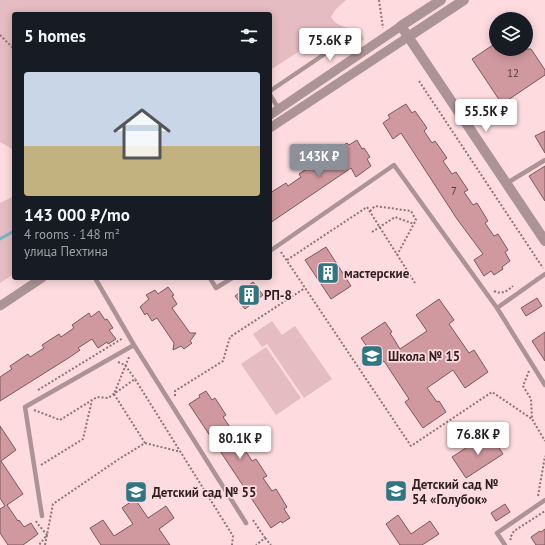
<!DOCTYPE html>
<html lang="en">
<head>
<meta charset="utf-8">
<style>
	body { margin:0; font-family:"PT Sans",sans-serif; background:#242831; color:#f1f3f6; height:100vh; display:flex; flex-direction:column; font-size:15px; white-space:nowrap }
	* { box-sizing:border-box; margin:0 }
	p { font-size:13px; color:#9ea1a6 }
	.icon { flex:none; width:22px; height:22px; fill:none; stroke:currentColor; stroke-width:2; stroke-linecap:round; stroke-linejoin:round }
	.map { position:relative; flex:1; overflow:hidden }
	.panel { position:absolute; left:12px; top:12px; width:260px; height:268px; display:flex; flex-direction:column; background:#171b24; border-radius:4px; box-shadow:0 2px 10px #0003 }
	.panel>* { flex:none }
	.fabs { position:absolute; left:489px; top:12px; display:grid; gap:8px }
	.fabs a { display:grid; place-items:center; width:44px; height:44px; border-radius:50%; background:#171b24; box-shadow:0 2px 10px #0003; font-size:20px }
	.price { position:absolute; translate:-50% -34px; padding:0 9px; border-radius:4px; background:#fff; color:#222; font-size:13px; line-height:26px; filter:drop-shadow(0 1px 2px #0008) }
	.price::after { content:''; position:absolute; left:50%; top:24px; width:12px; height:9px; margin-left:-6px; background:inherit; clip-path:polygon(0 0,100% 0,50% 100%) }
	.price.selected { background:#8c9099; color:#fff }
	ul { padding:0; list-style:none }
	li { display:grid; align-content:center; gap:8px; height:212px; padding:0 12px }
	li span { display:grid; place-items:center; height:124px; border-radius:4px; color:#555 }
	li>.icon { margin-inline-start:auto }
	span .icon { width:72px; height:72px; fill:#fffc; stroke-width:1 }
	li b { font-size:17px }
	h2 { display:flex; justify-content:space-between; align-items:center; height:48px; padding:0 12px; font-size:17px }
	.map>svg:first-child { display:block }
	.green { fill:#e4bcc1 }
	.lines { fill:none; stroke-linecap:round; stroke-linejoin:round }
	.stream { stroke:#76b6c2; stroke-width:3 }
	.building { fill:#d0989f; stroke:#7c585c }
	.path { stroke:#8c7576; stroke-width:2; stroke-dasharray:2 2; stroke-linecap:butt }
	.service { stroke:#ac9396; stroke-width:4.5 }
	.minor { stroke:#ac9396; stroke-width:9 }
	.tertiary { stroke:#ac9396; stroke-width:10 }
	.labels { text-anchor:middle; stroke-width:3.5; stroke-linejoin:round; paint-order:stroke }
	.number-label { font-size:11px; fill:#563d40 }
	.poi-label { font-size:13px; font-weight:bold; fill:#2e1f20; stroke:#fddbde; text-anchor:start }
</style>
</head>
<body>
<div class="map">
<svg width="545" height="545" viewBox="0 0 545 545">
	<rect width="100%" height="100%" fill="#fddbde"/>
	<path class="green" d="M0 0H346L335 10 331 17C336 27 351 28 360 32L364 39 352 51C341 44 347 28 328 33L270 70V14H14V150L0 142Z
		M14 196V274L0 283V203Z
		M272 321 282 335 295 326 332 379 304 398 267 344 262 347 253 334Z
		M266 347 301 398 276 415 241 364Z"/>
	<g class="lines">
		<path class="stream" d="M0 239 14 231"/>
	</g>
	<path class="building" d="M496 43V49H531L545 70V75L502 104 472 59Z
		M406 104 412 113 415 111 427 128 424 131 432 143 435 141 447 158 443 161 452 174 456 172 468 190 464 192 473 205 477 203 488 221 485 223 494 236 498 234 508 250 505 252 510 261 502 267 503 269 494 275 491 271 484 276 474 260 483 254 457 219 401 133 393 139 383 123 390 118 388 115Z
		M545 131V153L535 136Z
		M357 140 362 149 364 148 370 157 367 159 371 166 356 177 351 168 270 223V193L286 183 288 186 301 177 299 174 317 162 319 166 331 157 329 154 347 143 349 145Z
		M545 166V201L529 176Z
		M326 247 351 286 331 299 305 260Z
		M253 282 263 295 245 309 235 296Z
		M168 287 174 295 172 296 177 304 172 308 190 333H196L190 341 192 343 184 349 181 346 173 350 174 343 157 318 152 321 147 313 145 315 140 307 149 299 146 295 155 290 158 294Z
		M537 298 542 306 526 316 521 308Z
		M439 299 454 320 449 324 469 353 474 350 488 372 465 388 453 370 427 388 437 402 439 401 446 412 423 428 405 402 409 399 384 361 379 364 361 338 385 322 392 332 390 333 400 349 427 331 416 315Z
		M99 311 105 320 107 319 113 328 109 330 116 339 108 344 107 342 98 348 92 339 78 348 80 350 70 357 0 401V377L12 369 10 366 28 354 30 357 44 348 42 345 59 334 61 337 74 328 72 325 89 313 91 317Z
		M545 332V361L532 341Z
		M206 391 212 400 215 398 226 415 223 417 232 430 235 428 246 445 243 447 252 461 256 459 267 476 263 478 272 491 276 489 287 507 284 509 290 518 282 523 281 521 271 528 189 404 200 397 199 395Z
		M0 426 16 450 1 461 23 494 7 505 18 521 19 520 24 527 31 523 38 534 23 545H8L0 533V509L5 506 0 498Z
		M489 433 503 454 466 478 452 457Z
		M135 499 148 518 166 506 174 518 159 529 170 545H101L90 528 103 520 114 536 133 524 122 508Z
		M505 504 510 512 496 521 491 513Z
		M398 515 411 534 430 521 439 534 422 545H400L386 524Z
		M545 529V545H536L531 537 540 531 541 532Z"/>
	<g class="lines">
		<path class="path" d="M379 0 383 28
			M0 35 14 49
			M419 81 543 268
			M370 211 375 206 411 211 416 220 397 255
			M372 232 395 217 414 224
			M281 252 411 446 492 392 532 419
			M287 260 367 207 415 283
			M494 291C502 295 507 291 513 286
			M118 362 125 365 135 379
			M529 371 523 386 531 399 532 419 545 441
			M38 390 123 338
			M175 396V391L223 361 230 337 305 288
			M34 410 60 420 97 397 108 398 135 379 233 536 232 545
			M145 443 181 452
			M41 465 83 439 92 400
			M538 496 545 456
			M253 520 265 538 256 545
			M36 521 37 523 47 535 39 545
			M265 538 271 545
			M511 540 510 538 514 531 545 511
			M45 545 53 504 119 459 145 443 114 394 129 357"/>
		<path class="service" d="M270 91 338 45
			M270 95 279 109
			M507 183 545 160
			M270 251 394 165 497 308 545 385
			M95 278 134 345 246 523
			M210 278 216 288 232 278
			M497 308 545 274
			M42 516 25 407 134 345
			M505 545 497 533 545 500"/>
		<path class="minor" d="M270 115 401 26
			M270 128 408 37
			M0 306 42 278"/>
		<path class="tertiary" d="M441 0 401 26 545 241
			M408 37 464 0"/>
	</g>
	<defs>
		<g id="building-square" transform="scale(1.15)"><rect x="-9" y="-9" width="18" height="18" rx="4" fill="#2f7682" stroke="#fddbde"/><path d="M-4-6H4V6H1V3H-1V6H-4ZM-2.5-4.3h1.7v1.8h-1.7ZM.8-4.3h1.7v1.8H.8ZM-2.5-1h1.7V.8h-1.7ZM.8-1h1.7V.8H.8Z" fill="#fff"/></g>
		<g id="school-square" transform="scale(1.15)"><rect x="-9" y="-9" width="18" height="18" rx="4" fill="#2f7682" stroke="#fddbde"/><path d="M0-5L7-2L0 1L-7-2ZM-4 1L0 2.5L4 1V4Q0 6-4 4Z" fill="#fff"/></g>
	</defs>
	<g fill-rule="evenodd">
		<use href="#building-square" x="328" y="273"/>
		<use href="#building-square" x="249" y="295"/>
		<use href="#school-square" x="372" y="356"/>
		<use href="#school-square" x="396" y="491"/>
		<use href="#school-square" x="136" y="492"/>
	</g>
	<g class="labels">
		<g class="number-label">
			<text x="513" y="77">12</text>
			<text x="454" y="195">7</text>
		</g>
		<g class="poi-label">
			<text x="344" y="278">мастерские</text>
			<text x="264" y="300">РП-8</text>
			<text x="388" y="361">Школа № 15</text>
			<text x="412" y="489">Детский сад №<tspan x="412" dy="15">54 «Голубок»</tspan></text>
			<text x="152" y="497">Детский сад № 55</text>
		</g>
	</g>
</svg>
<div class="fabs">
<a><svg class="icon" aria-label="layers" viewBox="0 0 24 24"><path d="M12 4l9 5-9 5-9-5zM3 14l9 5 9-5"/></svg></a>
</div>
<b class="price" style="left:330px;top:62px">75.6K ₽</b>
<b class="price" style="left:486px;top:133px">55.5K ₽</b>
<b class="price selected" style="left:319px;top:178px">143K ₽</b>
<b class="price" style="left:478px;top:456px">76.8K ₽</b>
<b class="price" style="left:240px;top:460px">80.1K ₽</b>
<section class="panel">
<h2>5 homes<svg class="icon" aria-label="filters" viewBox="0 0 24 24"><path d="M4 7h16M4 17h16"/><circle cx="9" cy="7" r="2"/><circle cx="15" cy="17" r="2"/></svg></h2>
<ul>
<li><span style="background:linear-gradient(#c9d6e8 60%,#c2b280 0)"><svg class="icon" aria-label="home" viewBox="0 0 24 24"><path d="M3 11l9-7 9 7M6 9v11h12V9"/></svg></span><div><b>143 000 ₽/mo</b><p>4 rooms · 148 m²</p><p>улица Пехтина</p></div></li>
</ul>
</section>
</div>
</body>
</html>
